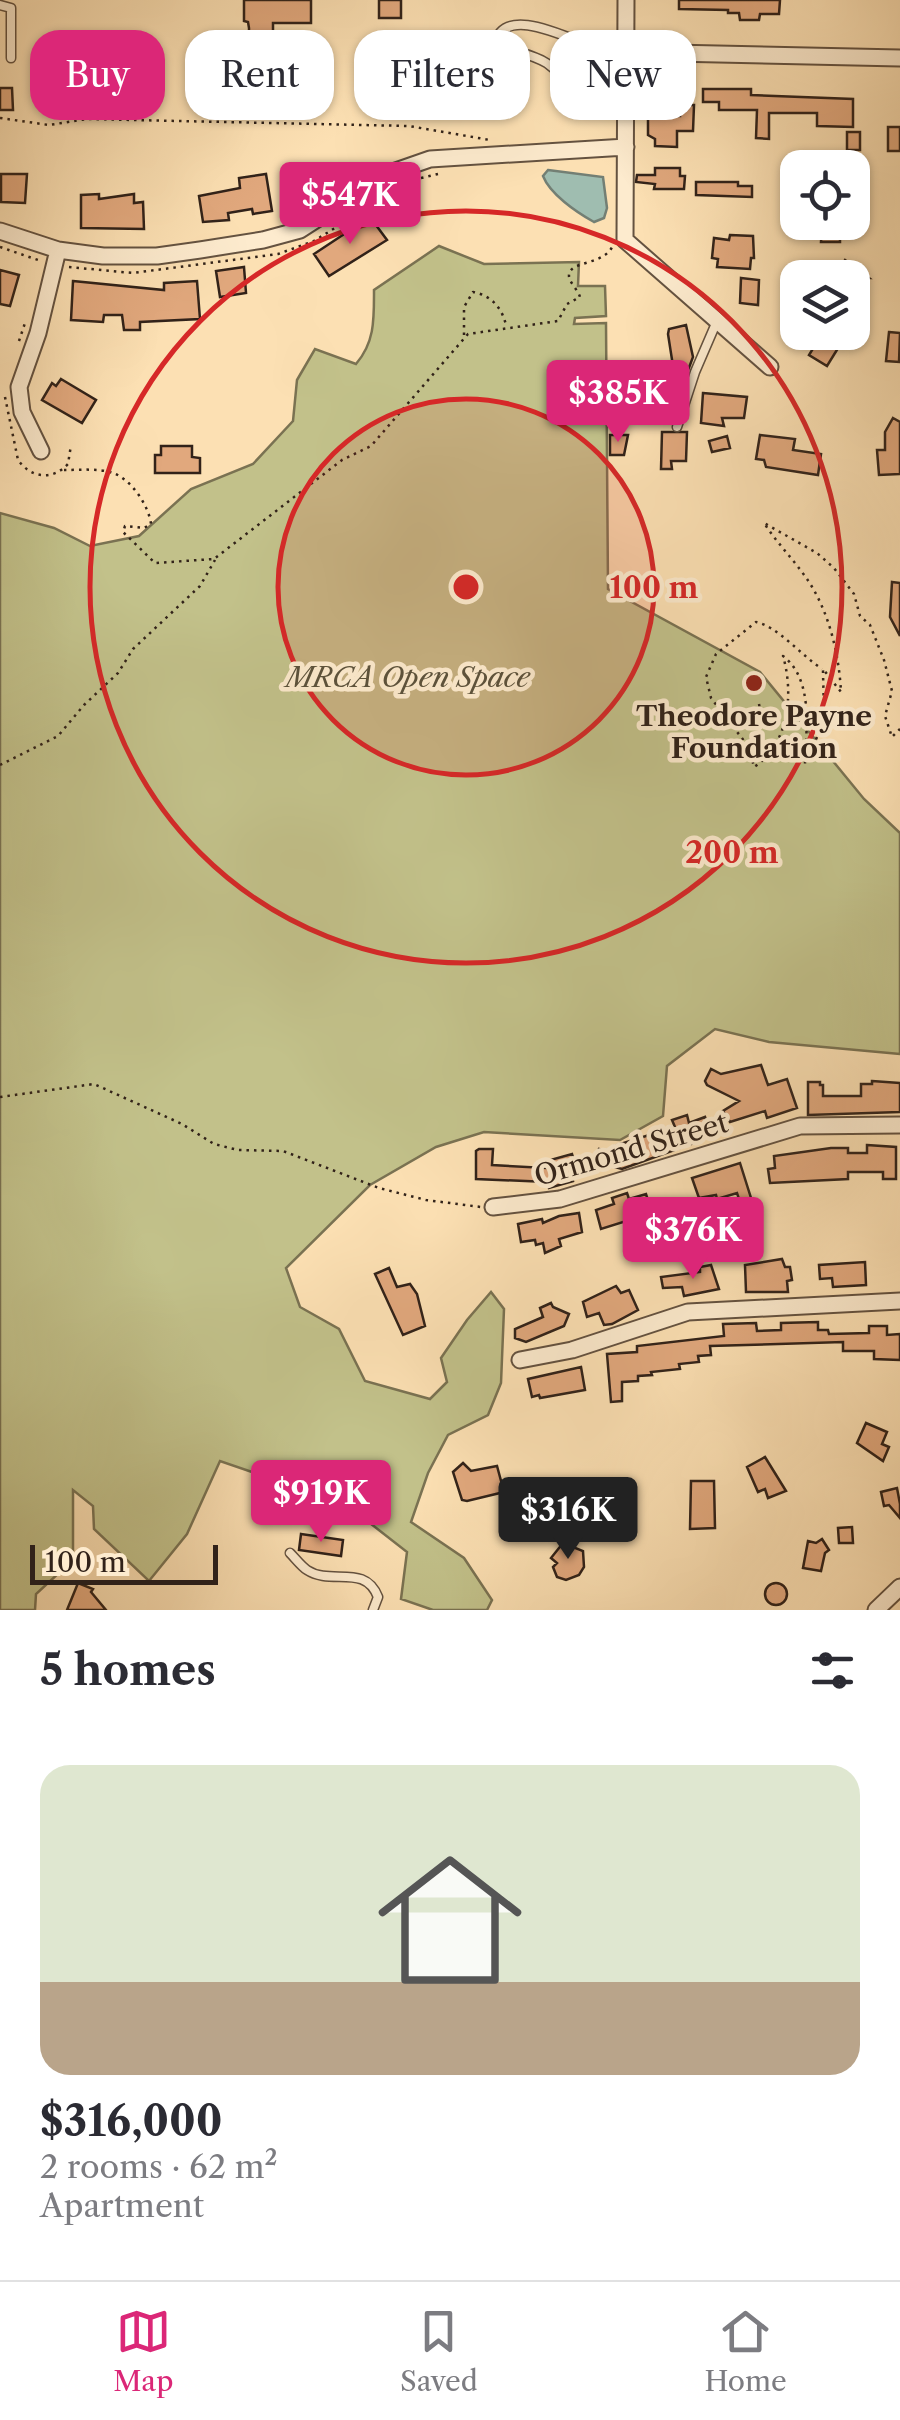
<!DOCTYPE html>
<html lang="en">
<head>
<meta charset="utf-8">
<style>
	body { margin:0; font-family:"Libre Caslon Text",serif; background:#f7f7f7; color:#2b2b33; height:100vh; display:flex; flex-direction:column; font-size:38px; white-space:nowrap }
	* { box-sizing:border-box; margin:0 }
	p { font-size:32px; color:#7c7c81 }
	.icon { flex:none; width:55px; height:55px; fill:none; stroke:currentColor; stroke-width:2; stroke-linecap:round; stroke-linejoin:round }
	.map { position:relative; height:1610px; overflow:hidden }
	.details { display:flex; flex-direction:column; background:#fff; flex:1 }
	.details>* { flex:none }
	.guide { position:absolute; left:30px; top:30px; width:840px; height:90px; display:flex; gap:20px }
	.fabs { position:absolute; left:780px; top:150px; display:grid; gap:20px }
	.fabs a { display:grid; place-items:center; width:90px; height:90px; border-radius:20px; background:#fff; box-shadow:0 2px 8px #0004; font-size:50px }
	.scale { position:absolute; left:30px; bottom:25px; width:188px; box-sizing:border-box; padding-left:10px; border:5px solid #312219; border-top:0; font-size:28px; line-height:35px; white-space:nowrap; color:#312219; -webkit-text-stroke:8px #fdebce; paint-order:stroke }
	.price { position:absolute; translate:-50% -85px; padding:0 22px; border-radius:10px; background:#db2777; color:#fff; font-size:32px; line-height:65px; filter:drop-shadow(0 2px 5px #0008) }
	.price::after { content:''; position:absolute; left:50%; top:60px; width:30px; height:22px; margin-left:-15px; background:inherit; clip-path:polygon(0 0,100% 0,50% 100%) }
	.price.on { background:#222; color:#fff }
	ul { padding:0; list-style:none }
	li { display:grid; align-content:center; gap:20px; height:530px; padding:0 40px }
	li span { display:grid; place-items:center; height:310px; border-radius:30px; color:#555 }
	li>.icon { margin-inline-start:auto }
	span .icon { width:180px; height:180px; fill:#fffc; stroke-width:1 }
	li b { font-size:42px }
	h2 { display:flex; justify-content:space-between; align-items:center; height:120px; padding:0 40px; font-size:42px }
	.chip { padding:0 35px; border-radius:30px; background:#fff; box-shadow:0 2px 8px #0004; font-size:35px; line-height:90px }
	.chip.on { background:#db2777; color:#fff }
	.tab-bar { display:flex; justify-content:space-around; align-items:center; height:140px; border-top:2px solid #e1e1e2; background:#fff; font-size:28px; color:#7c7c81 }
	.tab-bar a { display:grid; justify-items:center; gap:5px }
	.tab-bar .on { color:#db2777 }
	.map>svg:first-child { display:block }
	.green { fill:#c2c18a; stroke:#7a7252; stroke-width:2.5 }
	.water { fill:#9fbdb0; stroke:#737f74; stroke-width:2.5 }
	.building { fill:#e1a87d; stroke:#312219; stroke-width:2.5 }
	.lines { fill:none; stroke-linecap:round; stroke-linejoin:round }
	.lane-casing { stroke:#645240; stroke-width:11 }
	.street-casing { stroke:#645240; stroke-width:19 }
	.path { stroke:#312219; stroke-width:2.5; stroke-dasharray:2.5 5; stroke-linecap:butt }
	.lane { stroke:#fdebce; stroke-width:8 }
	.street { stroke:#fdebce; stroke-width:15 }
	.ring { fill:none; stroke:#d62828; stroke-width:5 }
	.poi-dot { fill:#8f2418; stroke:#fdebce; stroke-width:4 }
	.labels { text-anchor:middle; stroke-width:9; stroke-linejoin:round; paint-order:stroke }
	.park-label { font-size:28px; font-style:italic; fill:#5c523b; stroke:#fdebce }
	.poi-label { font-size:28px; font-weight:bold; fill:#312219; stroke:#fdebce }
	.street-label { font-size:28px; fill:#312219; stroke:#fdebce }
	.centre { fill:#d62828; stroke:#fdebce; stroke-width:5 }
	.ring-label { font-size:30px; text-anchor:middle; font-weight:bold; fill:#d62828; stroke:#fdebce; stroke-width:9; stroke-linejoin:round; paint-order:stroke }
</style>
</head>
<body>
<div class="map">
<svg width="900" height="1610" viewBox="0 0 900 1610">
	<rect width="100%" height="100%" fill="#fce0b3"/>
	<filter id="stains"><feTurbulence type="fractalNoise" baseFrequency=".002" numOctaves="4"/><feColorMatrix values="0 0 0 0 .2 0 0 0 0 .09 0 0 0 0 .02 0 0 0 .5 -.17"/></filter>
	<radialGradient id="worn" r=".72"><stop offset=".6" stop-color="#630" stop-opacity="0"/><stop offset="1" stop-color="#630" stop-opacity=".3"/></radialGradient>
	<path class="green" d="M439 246 484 264 579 262 578 286H605L606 316 575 318 574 324 606 323 608 589 760 672 864 799 900 833V1054L769 1042 715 1029 667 1066 663 1116 620 1140 484 1132 436 1147 370 1185 286 1268 300 1307 339 1329 365 1381 430 1399 447 1382 441 1358 467 1320 491 1292 504 1309 501 1383 488 1415 448 1435 428 1473 411 1522 464 1558 492 1600 487 1610H433L401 1599 407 1552 366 1520H299L258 1474 220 1461 187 1534 149 1581 94 1529 93 1506 73 1490V1560L36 1594 35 1610H0V513L54 528 90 546 139 536 191 489 253 464 293 421 297 380 315 349 356 364C375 342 374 319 374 290Z"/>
	<path class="water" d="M548 170 603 177 607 208 604 218 594 222C576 212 550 194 543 176Z"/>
	<path class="building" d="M244 0H311V23H273V58L249 56V28L248 22 244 21Z
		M379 0H401V18H379Z
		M679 0H780L779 14H760L759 20H740L739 13H728V10L679 9Z
		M49 50H67L66 63 57 80H52L51 88 41 87 42 53H48Z
		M0 88H12L13 110H0Z
		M703 89H751V95L853 99V127L817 126V113H769V139L756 138 757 110H719V102H703Z
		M680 105H694L693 131H677V147L655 146V139L648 135V115L680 116Z
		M888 127H900V151H888Z
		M847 132H860V150H847Z
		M655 168H680V176H685L684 189H654L655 184 636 182 637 175H655Z
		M1 174H27L25 203 1 202Z
		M266 174 272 211 253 214 252 209 228 213 229 220 203 222 199 196 240 188 239 178Z
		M696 182H738V186H752V197L696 195Z
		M99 194V199L134 194V203L143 202 144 229 81 228V195Z
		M370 217 387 240 329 276 314 254Z
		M822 222H840V242H821Z
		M730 235 753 236 754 258H751L750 269 717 267 718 259 712 258 714 238 729 240Z
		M845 260 869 278H844L837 272Z
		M244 267 246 293 220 297 216 271Z
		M0 270 19 275 10 306 0 304Z
		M741 278 759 280 758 305 740 303Z
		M73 281 164 290V283L197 281 200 319 140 322V330H124L122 315H104L103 322 71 320Z
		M686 325 693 357 687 373 675 384 666 373 673 366 668 334 669 329Z
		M823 332H848L827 366 809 355Z
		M889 332 900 333 899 362 886 361Z
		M61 379 96 400 82 423 42 400 52 383 56 386Z
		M703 393 747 397 744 418H722L724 426 701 423Z
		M893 418 900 422V474L879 475 877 450H885V432Z
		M662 432H687L686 461H671L672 469H661Z
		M610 435H628L624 455H610Z
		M760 435 795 439 793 450 821 454 818 475 766 467 764 460 756 459Z
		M727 436 730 448 712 452 709 441Z
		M161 446H192V457L200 458V473H155V455H161Z
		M892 582 900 583V636L890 617Z
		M761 1065 768 1085 787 1079 797 1108 767 1118 765 1111 730 1122 723 1111 739 1101 707 1085 705 1081 711 1069 721 1074Z
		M872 1081 900 1083V1112L808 1115V1082H820V1085H823V1096H861V1084H872Z
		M687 1115 689 1123 705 1117 710 1132 692 1137 694 1143 622 1169 596 1162 599 1149 613 1152 614 1146 675 1127 672 1120Z
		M867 1145 896 1147V1179H883V1172H848V1179L770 1183 768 1169 775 1168 774 1156 831 1148H848V1153H867Z
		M479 1149H493L492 1165 545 1168 543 1162 572 1154 575 1164 570 1165 573 1181 549 1188 548 1182 476 1179V1151Z
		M740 1163 751 1198 740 1202 737 1193 717 1199 716 1195 699 1198 692 1178Z
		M627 1193 629 1199 646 1194 652 1213 601 1229 596 1210 614 1204 612 1198Z
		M579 1213 582 1232 559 1239 561 1246 545 1253 543 1243 536 1245 535 1240 521 1242 518 1224 542 1219 543 1223 559 1216Z
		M782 1259 785 1267H790L792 1280 787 1281 788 1292H746L745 1265Z
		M865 1262 866 1285 833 1287 832 1278 820 1279 819 1265Z
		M711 1265 719 1289 684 1296 682 1287 663 1288 661 1277 700 1272V1267Z
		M389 1268 397 1287 410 1284 417 1294 425 1326 403 1335 375 1274Z
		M616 1286 621 1293 629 1290 638 1310 612 1324 604 1325 599 1313 587 1317 583 1302Z
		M551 1303 553 1307 569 1314 564 1326 526 1342 515 1338V1329L543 1317 540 1308Z
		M818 1322V1330H828L829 1334 869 1333V1326H887V1335L900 1334V1360L874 1359V1351H843V1342L710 1346 711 1355 698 1356 699 1362 679 1364 680 1369 651 1372 652 1375 638 1376V1381L622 1382V1401L611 1402 607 1354 637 1352V1346L724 1336 723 1324 756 1323 757 1331 781 1330V1323Z
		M581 1367 585 1390 540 1398 539 1395 532 1397 528 1379Z
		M866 1423 887 1432 882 1444 889 1447 883 1461 857 1443Z
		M765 1457 786 1491 768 1498 765 1489 758 1492 747 1467Z
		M463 1463 471 1471 497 1466 504 1492 467 1501 462 1500 453 1472Z
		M691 1481H714L715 1528 690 1529Z
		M897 1488 900 1504V1518L889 1505 884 1506 881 1492Z
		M852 1527 853 1543H839L838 1528Z
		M301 1534 343 1540 341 1556 299 1550Z
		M822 1539 829 1550 825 1553 821 1571 803 1568 808 1541 816 1543Z
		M563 1543 583 1551 584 1567 579 1575 566 1580 557 1577 553 1567 557 1563 551 1558Z
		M765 1594a11 11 0 1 1 22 0a11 11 0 1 1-22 0Z
		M78 1583 93 1589 91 1592 106 1610H67Z"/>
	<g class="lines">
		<g class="lane-casing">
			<path id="lane" d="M0 5 11 8V58
				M599 49 596 88 591 100 570 94C554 55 531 57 495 45 503 0 576 43 602 50 609 52 618 51 626 52
				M677 427 695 372 717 321
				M290 1553C295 1558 301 1566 307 1570 331 1586 365 1563 378 1597L373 1610"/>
		</g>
		<g class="street-casing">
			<path id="street" d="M626 0 625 240 770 367
				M626 52 900 58
				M0 231 58 250 103 256H157L200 250 263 240 300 230 387 174 430 159 626 147
				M41 451 22 412 19 387 38 333 58 250
				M493 1207 560 1199 800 1126 900 1125
				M520 1360 572 1350 688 1312 900 1301
				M876 1610 900 1587"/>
		</g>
		<path class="path" d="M0 118 49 125 87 119 409 126 490 140
			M421 178 438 174
			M0 247 41 261
			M69 267 133 273 278 254 314 241 409 182
			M464 335V307L473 292C491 295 502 308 506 325
			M19 341 26 320
			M5 397 18 460C31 478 52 481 68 464L71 445
			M64 470C79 470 99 468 113 473 131 479 149 506 151 524L144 528 125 526 123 532 155 563 214 559 342 460 371 446 468 334 558 321 567 304 580 297C578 290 569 282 569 276 568 260 605 266 613 245
			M759 704 761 715 749 747 754 767C789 744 794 694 783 656 814 680 806 729 805 764 808 753 815 744 818 734 826 712 823 692 823 669L841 692C839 654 829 611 807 579 794 560 777 543 764 523L817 553 834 568 854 594 860 616 870 625 884 660 892 691 885 716 892 737 900 729
			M748 746 711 698 706 677 716 654 756 622C777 626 801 655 822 669
			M0 765 58 736 84 705 118 673 133 649 200 586 215 560
			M0 1097 94 1084 182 1124 214 1144 238 1150 283 1151 379 1188 426 1200 481 1207"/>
		<use href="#lane" class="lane"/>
		<use href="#street" class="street"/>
	</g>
	<circle cx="466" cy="587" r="188" fill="#d62828" fill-opacity=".12"/>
	<g class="ring">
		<circle cx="466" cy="587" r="188"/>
		<circle cx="466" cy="587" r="376"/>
	</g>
	<circle class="poi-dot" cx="754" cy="683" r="10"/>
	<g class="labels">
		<g class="park-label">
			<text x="408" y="687">MRCA Open Space</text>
		</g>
		<g class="poi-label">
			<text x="754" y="726">Theodore Payne<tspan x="754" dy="32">Foundation</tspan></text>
		</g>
		<g class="street-label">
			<text transform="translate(631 1149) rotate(-16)" y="10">Ormond Street</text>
		</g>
	</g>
	<circle cx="466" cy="587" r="15" class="centre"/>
	<g class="ring-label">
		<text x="654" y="598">100 m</text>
		<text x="732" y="863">200 m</text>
	</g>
	<rect width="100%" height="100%" filter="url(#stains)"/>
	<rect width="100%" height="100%" fill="url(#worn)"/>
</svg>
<div class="fabs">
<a><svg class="icon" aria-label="locate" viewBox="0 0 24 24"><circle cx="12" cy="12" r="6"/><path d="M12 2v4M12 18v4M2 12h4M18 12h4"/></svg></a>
<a><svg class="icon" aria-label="layers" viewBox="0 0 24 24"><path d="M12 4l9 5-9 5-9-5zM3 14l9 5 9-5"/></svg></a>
</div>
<div class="scale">100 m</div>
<b class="price" style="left:350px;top:247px">$547K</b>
<b class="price" style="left:618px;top:445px">$385K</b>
<b class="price" style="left:693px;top:1282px">$376K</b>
<b class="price" style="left:321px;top:1545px">$919K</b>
<b class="price on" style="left:568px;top:1562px">$316K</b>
<div class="guide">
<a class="chip on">Buy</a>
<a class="chip">Rent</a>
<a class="chip">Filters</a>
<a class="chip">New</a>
</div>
</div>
<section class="details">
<h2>5 homes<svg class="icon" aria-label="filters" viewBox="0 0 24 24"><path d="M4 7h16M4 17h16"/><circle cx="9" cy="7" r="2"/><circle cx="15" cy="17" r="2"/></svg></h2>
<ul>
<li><span style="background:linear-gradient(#dfe7d0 70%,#b9a48a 0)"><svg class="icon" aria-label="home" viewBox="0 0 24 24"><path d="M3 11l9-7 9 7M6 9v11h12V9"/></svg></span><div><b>$316,000</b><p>2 rooms · 62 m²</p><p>Apartment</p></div></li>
</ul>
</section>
<nav class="tab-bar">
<a class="on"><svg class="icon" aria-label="map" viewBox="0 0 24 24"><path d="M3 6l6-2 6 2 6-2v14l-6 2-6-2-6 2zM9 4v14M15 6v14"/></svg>Map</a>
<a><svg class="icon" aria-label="saved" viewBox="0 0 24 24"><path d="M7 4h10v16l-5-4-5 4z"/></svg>Saved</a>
<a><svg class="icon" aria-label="home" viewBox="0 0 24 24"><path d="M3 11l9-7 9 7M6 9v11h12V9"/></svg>Home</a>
</nav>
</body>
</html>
